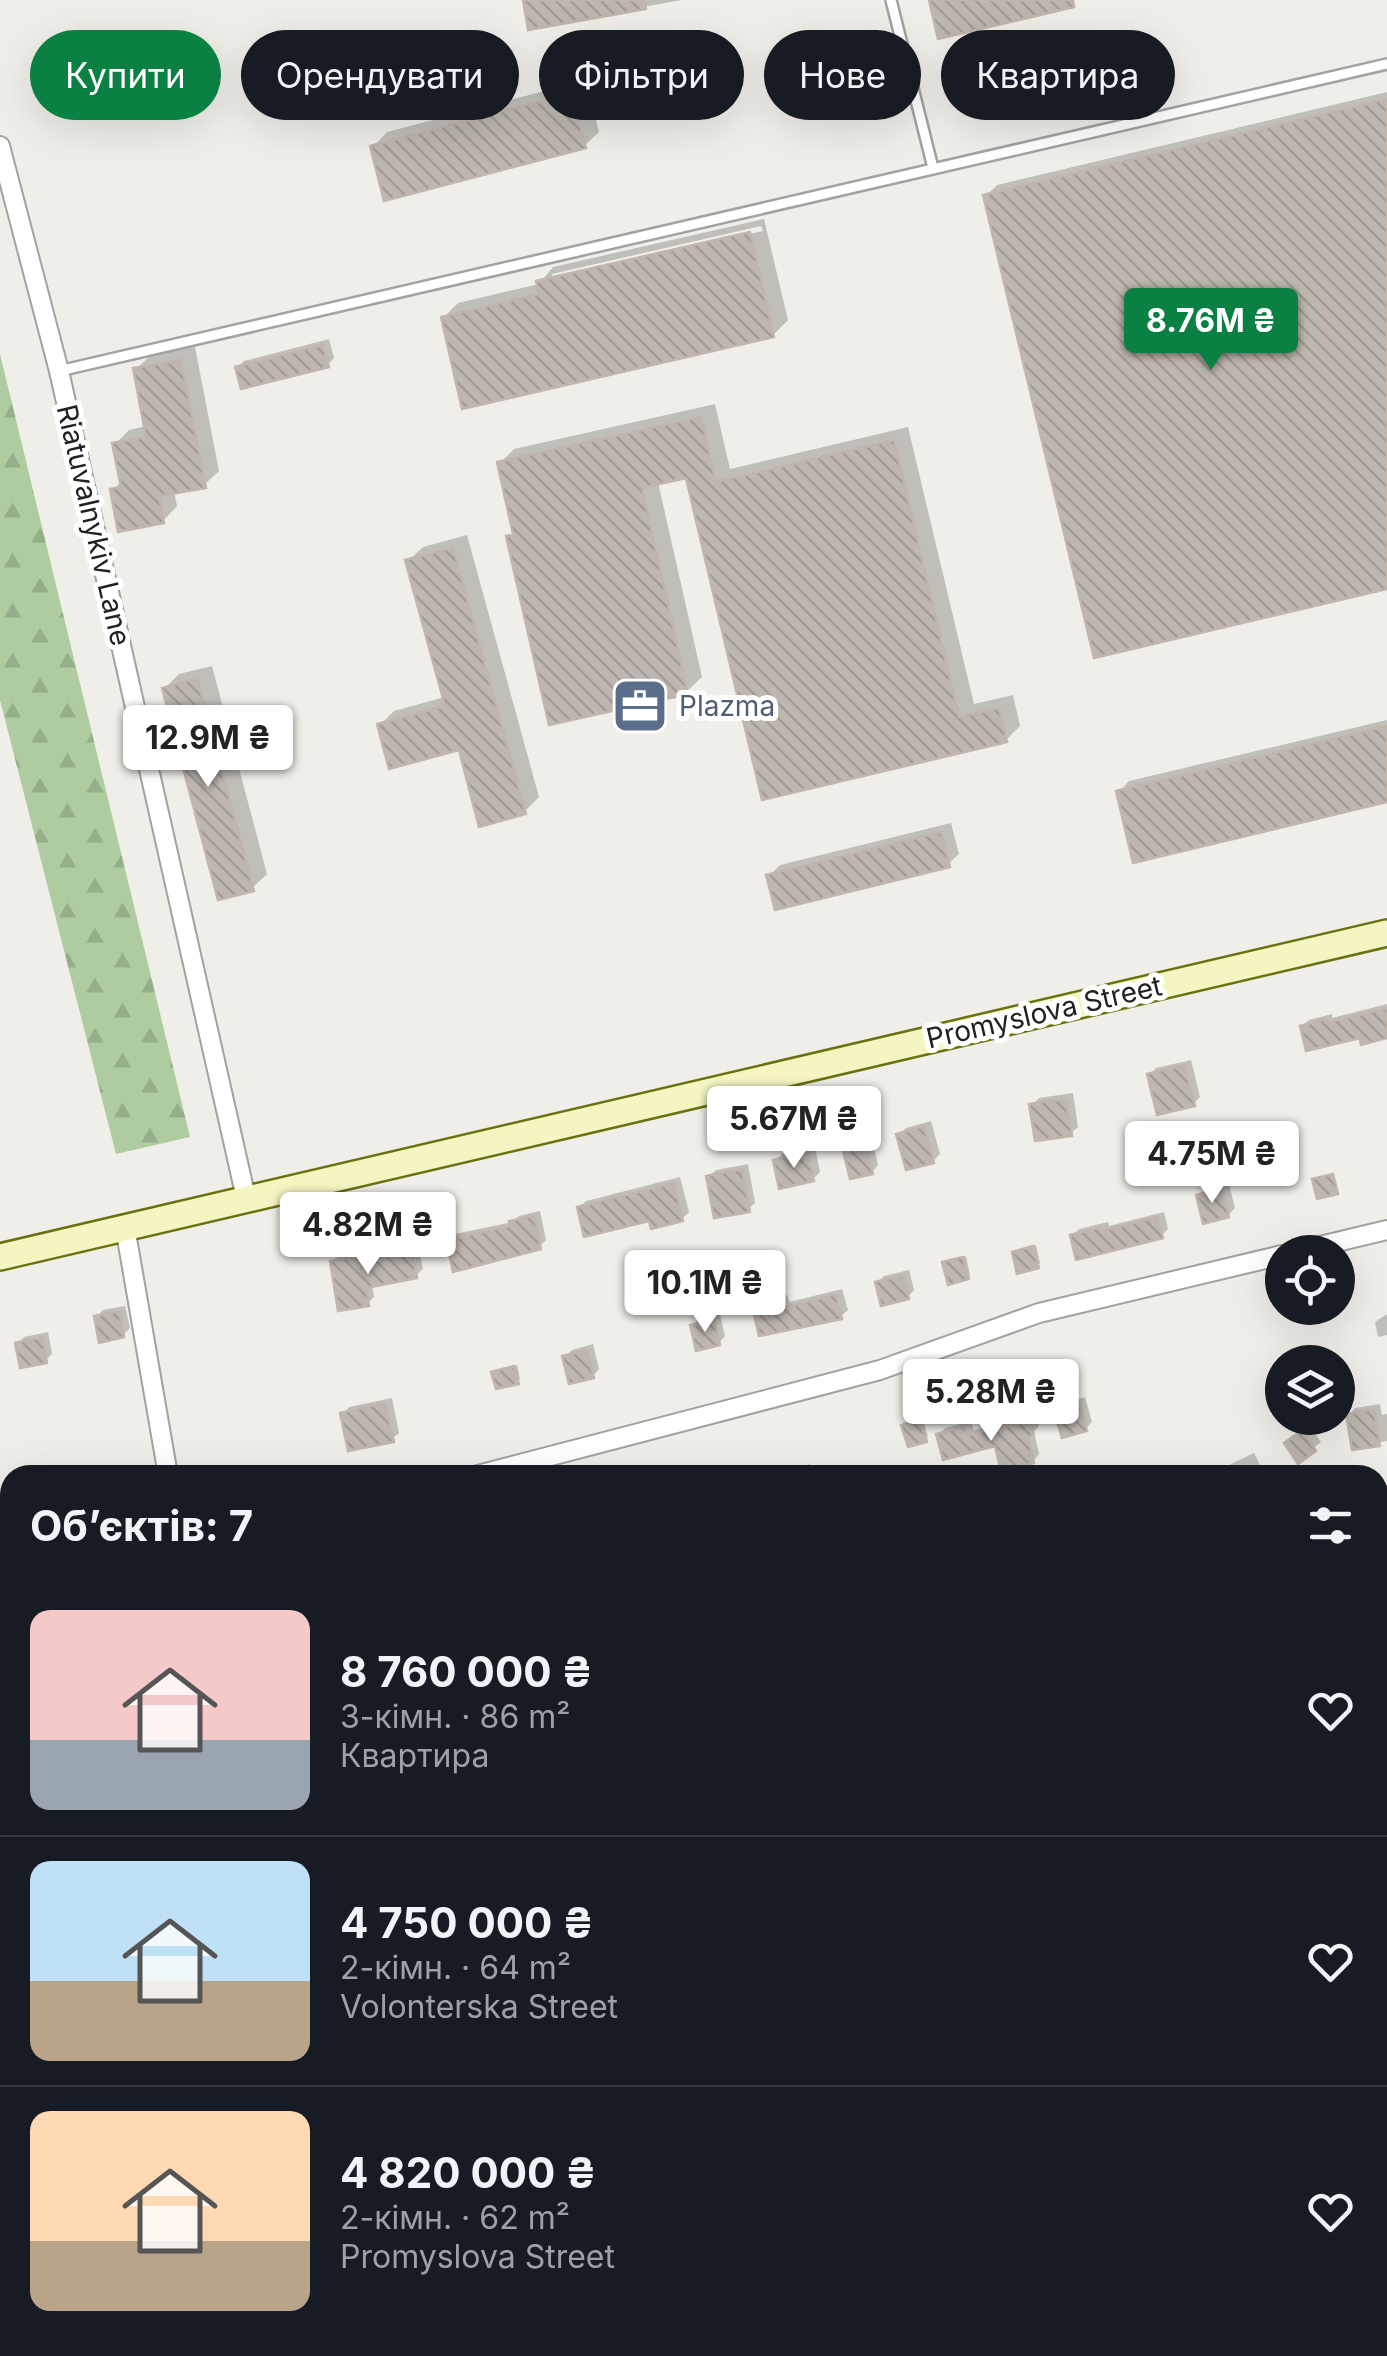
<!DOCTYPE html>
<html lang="uk">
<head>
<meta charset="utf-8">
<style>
	body { margin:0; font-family:Inter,sans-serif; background:#242831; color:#f1f3f6; height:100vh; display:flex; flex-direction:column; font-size:38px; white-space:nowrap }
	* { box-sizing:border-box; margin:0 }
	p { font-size:32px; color:#9ea1a6 }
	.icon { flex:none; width:55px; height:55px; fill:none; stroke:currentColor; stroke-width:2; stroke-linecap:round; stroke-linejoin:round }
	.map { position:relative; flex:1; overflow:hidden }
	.panel { position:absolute; left:0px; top:1465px; width:1388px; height:892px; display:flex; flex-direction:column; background:#171b24; border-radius:30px 30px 0 0; box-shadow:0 10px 40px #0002 }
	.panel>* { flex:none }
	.guide { position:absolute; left:30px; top:30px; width:1328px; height:90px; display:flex; gap:20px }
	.controls { position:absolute; left:1265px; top:1235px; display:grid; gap:20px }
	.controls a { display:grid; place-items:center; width:90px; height:90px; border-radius:50%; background:#171b24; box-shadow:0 10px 40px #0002; font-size:50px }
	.price { position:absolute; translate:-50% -85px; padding:0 22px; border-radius:10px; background:#fff; color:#222; font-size:32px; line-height:65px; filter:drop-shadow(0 2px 5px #0008) }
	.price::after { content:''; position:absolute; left:50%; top:60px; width:30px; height:22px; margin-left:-15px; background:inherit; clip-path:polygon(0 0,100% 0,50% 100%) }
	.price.current { background:#0b8043; color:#fff }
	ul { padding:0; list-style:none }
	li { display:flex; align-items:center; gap:30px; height:250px; padding:0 30px }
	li+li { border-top:2px solid #363941 }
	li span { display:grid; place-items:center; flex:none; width:280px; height:200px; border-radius:20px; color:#555 }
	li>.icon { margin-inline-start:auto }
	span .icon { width:120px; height:120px; fill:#fffc; stroke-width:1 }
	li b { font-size:42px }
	h2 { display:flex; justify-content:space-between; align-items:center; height:120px; padding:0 30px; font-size:42px }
	.pill { padding:0 35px; border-radius:45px; background:#171b24; box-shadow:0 10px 40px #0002; font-size:35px; line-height:90px }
	.pill.current { background:#0b8043; color:#fff }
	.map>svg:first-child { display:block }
	.forest { fill:url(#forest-firs) }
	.shadow { fill:#0003; fill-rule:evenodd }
	.building { fill:url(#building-back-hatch); stroke:#c1b5ac; stroke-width:2.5 }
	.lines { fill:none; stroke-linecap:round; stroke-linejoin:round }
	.lane-casing { stroke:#a2a2a2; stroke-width:14 }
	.street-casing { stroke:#a2a2a2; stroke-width:22 }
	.secondary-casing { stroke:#69720e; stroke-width:30 }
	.lane { stroke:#fff; stroke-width:9 }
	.street { stroke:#fff; stroke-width:18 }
	.secondary { stroke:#f4f5c1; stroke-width:25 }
	.labels { text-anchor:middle; stroke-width:10; stroke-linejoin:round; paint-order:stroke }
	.street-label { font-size:28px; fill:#212121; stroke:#fff }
	.service-label { font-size:28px; fill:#4e5e75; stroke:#fff; text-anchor:start }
</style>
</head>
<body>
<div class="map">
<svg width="1387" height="2356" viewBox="0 0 1387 2356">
	<defs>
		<pattern id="forest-firs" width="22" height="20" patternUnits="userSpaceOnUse" patternTransform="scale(2.5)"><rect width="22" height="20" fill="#aecca0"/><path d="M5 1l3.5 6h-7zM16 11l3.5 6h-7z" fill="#95af8a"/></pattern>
		<pattern id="building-back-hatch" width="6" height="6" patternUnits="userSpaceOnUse" patternTransform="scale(2.5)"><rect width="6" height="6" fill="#beb7b1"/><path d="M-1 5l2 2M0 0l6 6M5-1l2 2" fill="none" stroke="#a39d98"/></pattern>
	</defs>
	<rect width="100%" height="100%" fill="#f0eee8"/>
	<path class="forest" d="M0 354 190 1137 116 1154 0 700Z
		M10 2258V2348H100L88 2356H0V2266Z"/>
	<path class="shadow" d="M525 0H682L530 27Z
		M586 80 599 132 584 146 373 147 387 132Z
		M1387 92V586L986 196 997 185Z
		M764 219 788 320 773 335 443 318 458 303 539 284 553 267ZM761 226 763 231 552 280V274Z
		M329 339 334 358 327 365 238 367 244 361Z
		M195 347 219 471 204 485 174 491 177 506 163 521 113 490 122 481 115 444 129 430 147 426 136 369 151 355Z
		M715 404 730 469 908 427 974 704 1013 695 1020 726 1006 740 764 797 688 475 658 482 702 677 687 691 509 537 515 530 500 463 514 449Z
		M467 535 539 797 524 812 460 747 380 725 394 711 445 697 408 561 423 547Z
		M212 666 267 874 252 888 165 688 179 674Z
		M1387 720V799L1119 792 1129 781Z
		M951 823 959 854 948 864 769 876 780 865Z
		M1387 1004V1036L1302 1026 1309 1020 1332 1014V1018Z
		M1191 1060 1200 1097 1193 1104 1150 1075 1156 1068Z
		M1073 1093 1078 1127 1071 1133 1032 1105 1039 1098Z
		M931 1121 940 1154 933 1161 899 1135 906 1128Z
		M871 1136 878 1165 872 1172 845 1148 852 1141Z
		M815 1147 820 1172 813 1179 776 1161 782 1154Z
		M748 1164 755 1203 748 1209 709 1176 716 1170Z
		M680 1177 689 1212 682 1219 579 1208 586 1201Z
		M1229 1184 1235 1208 1228 1215 1198 1196 1205 1189Z
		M540 1211 546 1240 540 1246 448 1241 455 1234 512 1222 519 1216Z
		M1164 1212 1168 1229 1161 1236H1072L1079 1229 1108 1222 1109 1226Z
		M1036 1245 1040 1263 1038 1266 1014 1252Z
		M418 1246 423 1269 416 1275 372 1284 374 1297 367 1304 333 1262 340 1255 366 1251 367 1256Z
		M966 1256 970 1275 968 1277 945 1263Z
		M909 1270 914 1290 908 1297 877 1283 884 1276Z
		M842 1289 848 1310 841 1316 755 1308 761 1301 787 1295 789 1302Z
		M125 1306 130 1328 123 1335 96 1317 103 1310Z
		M720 1314 725 1336 719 1343 692 1326 699 1319Z
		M1387 1314V1335L1378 1337 1375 1322Z
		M48 1332 52 1354 46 1360 17 1344 24 1337Z
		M593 1344 599 1369 593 1376 565 1357 572 1350Z
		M517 1365 520 1379 518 1381 494 1372Z
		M1085 1397 1092 1422 1086 1428 1056 1410 1063 1403Z
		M392 1398 399 1433 392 1439 343 1414 349 1407Z
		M1380 1404 1382 1415 1387 1414V1441L1354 1447 1349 1415 1355 1408Z
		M1037 1415 1039 1426 1034 1432 1039 1454 1033 1461 997 1443 938 1435 945 1428 971 1421 974 1430Z
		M923 1419 928 1437 925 1439 904 1425Z
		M1310 1426 1321 1442 1298 1460 1293 1437Z
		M1254 1453 1265 1475H1219L1225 1467Z
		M810 1464 813 1475H783L785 1472Z
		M1387 1540V1561L1378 1573V1549Z
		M0 1803 10 1807V1836L3 1851 10 1855 0 1874Z
		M674 2348H699L700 2351 722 2348 726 2356H678Z"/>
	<path class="building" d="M523 0H645L646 9 528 30Z
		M929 0H1073L1074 7 938 39Z
		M571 93 586 148 384 201 370 146Z
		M1387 99V589L1094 658 983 195Z
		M750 232 774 337 462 409 441 317 539 294 536 281Z
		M323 345 329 367 241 389 235 367Z
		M181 360 206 488 159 496 164 523 118 532 110 489 121 487 112 443 146 437 133 368Z
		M701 417 716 482 894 440 959 717 999 708 1007 742 762 800 686 478 642 488 688 694 549 725 506 536 513 534 497 462Z
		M453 548 526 814 479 827 459 750 389 769 377 724 445 706 405 560Z
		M197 678 254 891 218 900 162 688Z
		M1387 726V802L1133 863 1116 791Z
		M941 832 950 867 775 910 766 875Z
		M1387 1008V1038L1361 1045 1360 1038 1306 1051 1300 1026 1325 1019 1326 1023Z
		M1184 1065 1195 1106 1157 1115 1147 1074Z
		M1066 1099 1072 1136 1035 1141 1029 1104Z
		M924 1126 934 1163 906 1170 896 1134Z
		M864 1142 873 1174 850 1179 842 1147Z
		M808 1152 814 1181 779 1189 773 1160Z
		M742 1169 750 1212 714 1218 706 1176Z
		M1333 1174 1338 1194 1317 1199 1312 1179Z
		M674 1183 683 1221 651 1229 649 1221 584 1237 577 1207Z
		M1222 1189 1229 1217 1203 1224 1196 1195Z
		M534 1216 541 1249 453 1272 446 1240 510 1226 509 1221Z
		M1157 1217 1163 1238 1076 1260 1070 1235 1101 1227 1102 1231Z
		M1033 1246 1039 1268 1017 1274 1012 1252Z
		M412 1252 417 1278 366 1288 369 1306 338 1311 330 1261 360 1256 361 1261Z
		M963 1257 969 1279 948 1285 942 1262Z
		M903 1275 909 1299 881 1306 875 1282Z
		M836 1294 842 1319 759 1336 752 1307 781 1300 783 1308Z
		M119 1311 124 1337 99 1343 94 1316Z
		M714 1319 720 1345 696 1351 690 1325Z
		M42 1337 47 1363 20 1368 15 1343Z
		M587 1350 594 1378 569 1384 562 1356Z
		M514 1366 519 1384 496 1389 491 1372Z
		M1079 1402 1087 1431 1062 1438 1053 1409Z
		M385 1403 394 1442 348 1451 340 1413Z
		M1374 1410 1380 1446 1352 1450 1346 1414Z
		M920 1420 927 1442 908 1447 901 1425Z
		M1030 1421 1034 1435 1028 1437 1034 1463 1001 1471 995 1446 943 1460 936 1434 965 1426 967 1435Z
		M1302 1430 1316 1451 1298 1464 1284 1443Z"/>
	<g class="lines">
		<g class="lane-casing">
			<path id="lane" d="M891 0 933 168
				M59 371 1387 64"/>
		</g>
		<g class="street-casing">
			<path id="street" d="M0 146 59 371 246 1198
				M125 1227 168 1475
				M1295 1252 1387 1230
				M478 1475 880 1370 1039 1313 1282 1255
				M1378 1499 1387 1497
				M0 1601 10 1598
				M1378 1628 1387 1635
				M0 1735 10 1713
				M353 2348 364 2356
				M129 2356 141 2348
				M800 2356 813 2348"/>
		</g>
		<g class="secondary-casing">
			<path id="secondary" d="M0 1257 1387 933"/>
		</g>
		<use href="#lane" class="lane"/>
		<use href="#street" class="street"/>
		<use href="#secondary" class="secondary"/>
	</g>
	<defs>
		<g id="office-square" transform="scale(2.875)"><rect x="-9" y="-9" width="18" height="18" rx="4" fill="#5c6f8a" stroke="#fff"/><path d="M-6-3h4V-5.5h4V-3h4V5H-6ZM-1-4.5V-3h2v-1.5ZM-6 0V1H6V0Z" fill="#fff"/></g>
	</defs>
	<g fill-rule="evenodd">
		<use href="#office-square" x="640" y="706"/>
	</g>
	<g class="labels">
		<g class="street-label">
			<text transform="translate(94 525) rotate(77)" y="10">Riatuvalnykiv Lane</text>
			<text transform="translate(1044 1012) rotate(-13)" y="10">Promyslova Street</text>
		</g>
		<g class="service-label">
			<text x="679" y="716">Plazma</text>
		</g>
	</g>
</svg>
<div class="controls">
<a><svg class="icon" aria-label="locate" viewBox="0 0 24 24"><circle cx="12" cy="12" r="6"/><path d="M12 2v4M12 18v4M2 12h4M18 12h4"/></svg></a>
<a><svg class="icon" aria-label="layers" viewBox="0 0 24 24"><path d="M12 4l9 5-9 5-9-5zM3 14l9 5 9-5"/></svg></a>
</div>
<b class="price current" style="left:1211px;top:373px">8.76M ₴</b>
<b class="price" style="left:208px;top:790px">12.9M ₴</b>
<b class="price" style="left:794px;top:1171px">5.67M ₴</b>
<b class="price" style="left:1212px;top:1206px">4.75M ₴</b>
<b class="price" style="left:368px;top:1277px">4.82M ₴</b>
<b class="price" style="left:705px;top:1335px">10.1M ₴</b>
<b class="price" style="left:991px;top:1444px">5.28M ₴</b>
<div class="guide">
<a class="pill current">Купити</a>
<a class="pill">Орендувати</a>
<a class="pill">Фільтри</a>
<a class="pill">Нове</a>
<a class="pill">Квартира</a>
</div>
<section class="panel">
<h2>Об’єктів: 7<svg class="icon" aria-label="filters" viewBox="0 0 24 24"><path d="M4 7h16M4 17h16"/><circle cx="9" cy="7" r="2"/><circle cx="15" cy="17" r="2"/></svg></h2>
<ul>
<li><span style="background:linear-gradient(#f6c9c9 65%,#9aa5b1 0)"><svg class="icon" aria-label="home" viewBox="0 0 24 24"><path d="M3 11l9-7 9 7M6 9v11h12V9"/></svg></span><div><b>8 760 000 ₴</b><p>3-кімн. · 86 m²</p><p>Квартира</p></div><svg class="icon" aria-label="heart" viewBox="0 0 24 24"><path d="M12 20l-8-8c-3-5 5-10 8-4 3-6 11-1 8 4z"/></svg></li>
<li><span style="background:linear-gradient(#bfe0f5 60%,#b9a48a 0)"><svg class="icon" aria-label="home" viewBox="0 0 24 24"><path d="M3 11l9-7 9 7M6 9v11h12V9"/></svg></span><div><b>4 750 000 ₴</b><p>2-кімн. · 64 m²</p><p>Volonterska Street</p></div><svg class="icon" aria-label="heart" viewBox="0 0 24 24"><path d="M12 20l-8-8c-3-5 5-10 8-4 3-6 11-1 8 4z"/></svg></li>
<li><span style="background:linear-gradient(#ffd9b3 65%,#b9a48a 0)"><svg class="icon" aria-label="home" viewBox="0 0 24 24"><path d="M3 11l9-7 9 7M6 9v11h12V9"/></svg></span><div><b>4 820 000 ₴</b><p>2-кімн. · 62 m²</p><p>Promyslova Street</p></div><svg class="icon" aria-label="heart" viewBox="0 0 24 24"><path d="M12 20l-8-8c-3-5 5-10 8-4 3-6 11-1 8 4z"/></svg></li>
</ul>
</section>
</div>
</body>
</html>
